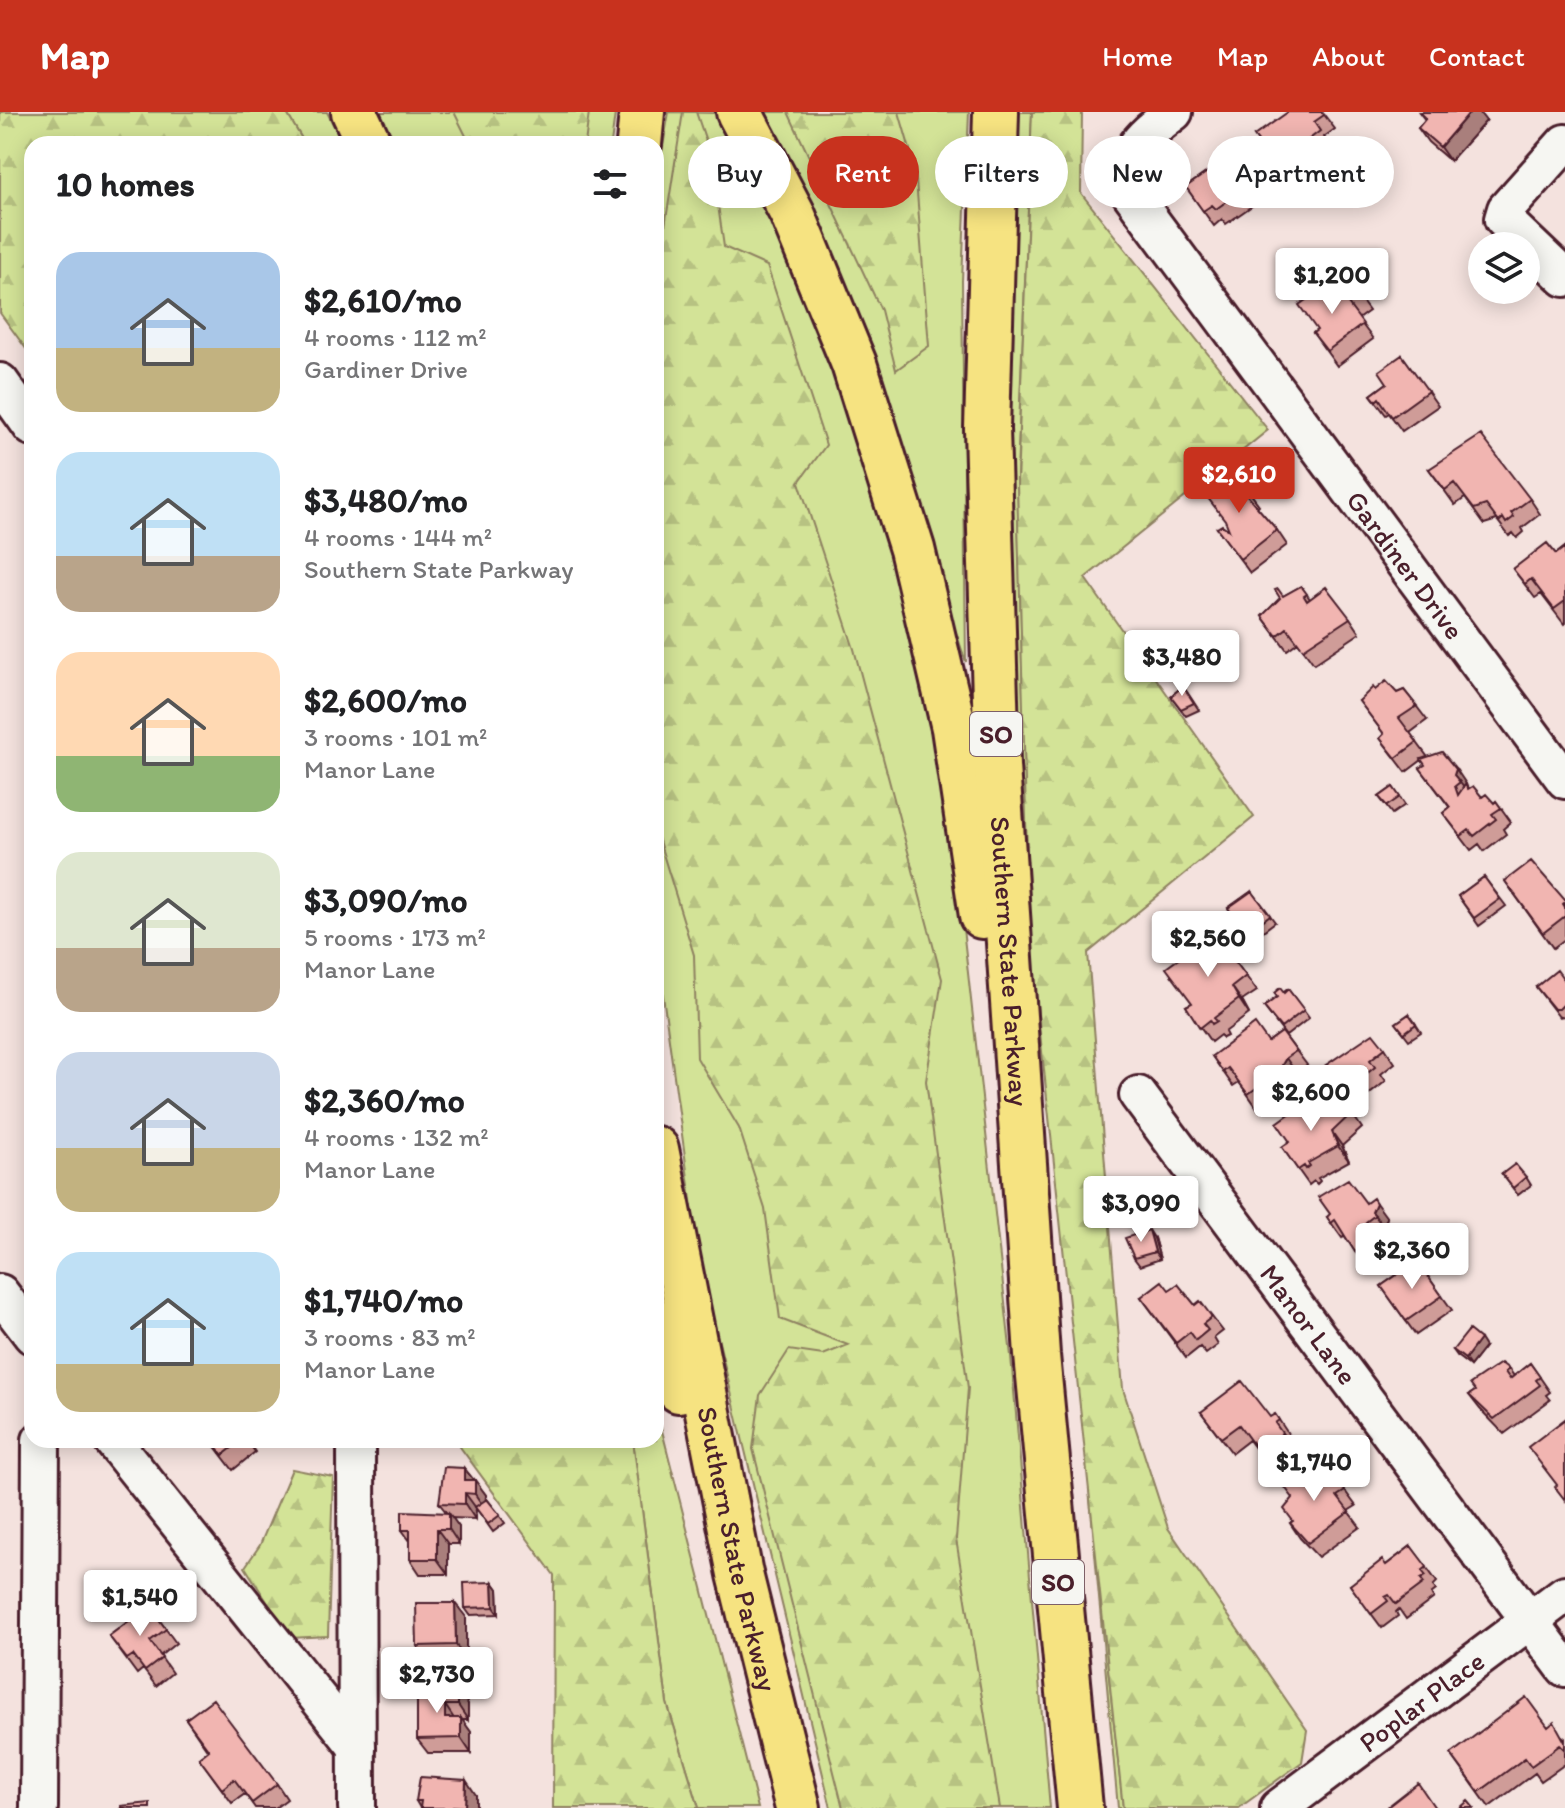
<!DOCTYPE html>
<html lang="en">
<head>
<meta charset="utf-8">
<style>
	body { margin:0; font-family:Itim,sans-serif; background:#f6f6f6; color:#202124; height:100vh; display:flex; flex-direction:column; font-size:30px; white-space:nowrap }
	* { box-sizing:border-box; margin:0 }
	p { font-size:26px; color:#757577 }
	.icon { flex:none; width:44px; height:44px; fill:none; stroke:currentColor; stroke-width:2; stroke-linecap:round; stroke-linejoin:round }
	.map { position:relative; flex:1; overflow:hidden }
	.side { position:absolute; left:24px; top:24px; width:640px; height:1312px; display:flex; flex-direction:column; background:#fff; border-radius:24px; box-shadow:0 4px 20px #0003 }
	.side>* { flex:none }
	.top-card { position:absolute; left:688px; top:24px; width:756px; height:72px; display:flex; gap:16px }
	.controls { position:absolute; left:1468px; top:120px; display:grid; gap:16px }
	.controls a { display:grid; place-items:center; width:72px; height:72px; border-radius:50%; background:#fff; box-shadow:0 4px 20px #0003; font-size:40px }
	.price { position:absolute; translate:-50% -68px; padding:0 18px; border-radius:8px; background:#fff; color:#222; font-size:26px; line-height:52px; filter:drop-shadow(0 2px 4px #0008) }
	.price::after { content:''; position:absolute; left:50%; top:48px; width:24px; height:18px; margin-left:-12px; background:inherit; clip-path:polygon(0 0,100% 0,50% 100%) }
	.price.selected { background:#c8321e; color:#fff }
	ul { padding:0; list-style:none }
	li { display:flex; align-items:center; gap:24px; height:200px; padding:0 32px }
	li span { display:grid; place-items:center; flex:none; width:224px; height:160px; border-radius:24px; color:#555 }
	li>.icon { margin-inline-start:auto }
	span .icon { width:96px; height:96px; fill:#fffc; stroke-width:1 }
	li b { font-size:34px }
	h2 { display:flex; justify-content:space-between; align-items:center; height:96px; padding:0 32px; font-size:34px }
	.pill { padding:0 28px; border-radius:36px; background:#fff; box-shadow:0 4px 20px #0003; font-size:28px; line-height:72px }
	.pill.selected { background:#c8321e; color:#fff }
	header { display:flex; align-items:center; gap:48px; box-sizing:border-box; height:112px; padding:0 40px; background:#c8321e; color:#fff }
	header strong { font-size:38px }
	nav { display:flex; gap:44px; margin-inline-start:auto; font-size:28px }
	.map>svg:first-child { display:block }
	.green { fill:#d3e397; stroke:#8e8161; stroke-width:2 }
	.forest { fill:url(#forest-firs); stroke:#8e8161; stroke-width:2 }
	.lines { fill:none; stroke-linecap:round; stroke-linejoin:round }
	.minor-casing { stroke:#4a1f2b; stroke-width:42 }
	.highway-casing { stroke:#4a1f2b; stroke-width:50 }
	.minor { stroke:#f6f6f2; stroke-width:36 }
	.highway { stroke:#f6e381; stroke-width:44 }
	.wall { fill:#cf9c98; stroke:#4a1f2b; stroke-width:2 }
	.shaded-wall { fill:#a97f7c; stroke:#4a1f2b; stroke-width:2 }
	.building { fill:#f1b5b1; stroke:#4a1f2b; stroke-width:2 }
	.labels { text-anchor:middle; stroke-width:6; stroke-linejoin:round; paint-order:stroke }
	.shield { fill:#f6f6f2; stroke:#7e6067; stroke-width:2 }
	.shield-label { font-size:26px; font-weight:bold; fill:#4a1f2b }
	.street-label { font-size:28px; fill:#4a1f2b; stroke:#f6f6f2 }
</style>
</head>
<body>
<header>
<strong>Map</strong>
<nav><a>Home</a><a>Map</a><a>About</a><a>Contact</a></nav>
</header>
<div class="map">
<svg width="1565" height="1696" viewBox="0 0 1565 1696">
	<defs>
		<pattern id="forest-firs" width="22" height="20" patternUnits="userSpaceOnUse" patternTransform="scale(2)"><rect width="22" height="20" fill="#d3e397"/><path d="M5 1l3.5 6h-7zM16 11l3.5 6h-7z" fill="#b7c282"/></pattern>
	</defs>
	<rect width="100%" height="100%" fill="#f4e2de"/>
	<filter id="ink" filterUnits="userSpaceOnUse"><feTurbulence type="fractalNoise" baseFrequency=".0125" numOctaves="2"/><feDisplacementMap in="SourceGraphic" scale="16" xChannelSelector="R" yChannelSelector="G"/><feConvolveMatrix kernelMatrix="1 2 1 2 8 2 1 2 1" color-interpolation-filters="sRGB"/></filter>
	<g filter="url(#ink)">
		<path class="green" d="M286 0H327L343 32H305Z
			M371 0H606L615 2 611 32H385Z
			M669 0 717 1 788 134 875 370 946 665 1011 1244 1050 1696H831L699 1147 658 847 656 74Z
			M765 0H969L962 169 966 550 851 209Z
			M1015 0H1032L1017 363 1029 818C1017 546 998 272 1015 0Z
			M656 1295 758 1696H699L667 1591 633 1328H656Z
			M1089 1375 1123 1696H1118Z"/>
		<path class="forest" d="M0 0H286L305 32H32V245L0 201Z
			M454 0H589L585 32H470Z
			M683 0H696L711 44 724 135 767 154 826 333 799 370 854 537 942 867 926 969 968 1276 956 1427 1000 1696H843L753 1337 760 1283 789 1238 823 1243 848 1233 780 1207 765 1097 739 1016 697 946 694 843 656 719V665L664 633 656 583V171Z
			M788 0H899L915 55 929 234 896 258 881 198Z
			M1032 0H1082L1081 81 1268 318 1085 466 1254 705 1088 841 1123 1277 1168 1416 1307 1618 1302 1650 1239 1696H1123L1029 818 1017 372Z
			M455 1328H633L667 1591 699 1696H553L554 1463Z
			M292 1357 333 1365 328 1524 290 1526 245 1455 260 1433Z"/>
		<g class="lines">
			<g class="minor-casing">
				<g id="minor">
					<path id="s1" d="M1174 0C1142 25 1120 39 1131 82L1565 668"/>
					<path d="M1565 31 1506 97 1503 107 1565 166"/>
					<path d="M0 270 32 315"/>
					<path id="s2" d="M1138 983 1565 1556"/>
					<path d="M0 1181 32 1223"/>
					<path d="M112 1328 357 1635"/>
					<path d="M356 1328 357 1696"/>
					<path d="M39 1696 41 1328"/>
					<path id="s3" d="M1279 1696 1565 1482"/>
				</g>
			</g>
			<g class="highway-casing">
				<g id="highway">
					<path d="M354 0 369 32"/>
					<path d="M739 0 792 101 854 252 912 437 954 616 982 804"/>
					<path id="s4" d="M996 0 987 317 997 654 1037 1243 1080 1696"/>
					<path d="M639 32 642 0"/>
					<path id="s5" d="M656 1037 740 1462 798 1696"/>
					<path d="M656 1210 679 1278"/>
				</g>
			</g>
			<use href="#minor" class="minor"/>
			<use href="#highway" class="highway"/>
		</g>
		<path class="wall" d="M1322 0 1335 17 1324 25 1331 34 1285 67 1254 24Z
			M1419 0 1486 9 1450 49 1428 30 1418 16 1425 8Z
			M1240 37 1264 72 1253 80 1259 89 1226 112 1222 107 1214 114 1186 75Z
			M1349 172 1369 199 1358 207 1373 227 1337 254 1313 221 1317 218 1328 187Z
			M1402 243 1438 294 1402 319 1389 301 1386 303 1371 283 1387 271Z
			M1429 357 1530 387 1540 402 1522 416 1524 420 1517 426 1513 421 1509 424 1497 408 1484 412 1465 386 1455 393Z
			M1245 374 1259 393 1257 395 1277 418 1287 433 1250 461 1217 416 1229 418 1242 377Z
			M1565 435V511L1564 512 1541 482 1535 486 1513 457 1556 442Z
			M1301 474 1310 487 1350 506 1360 521 1314 552 1298 530 1287 538 1262 504 1283 484Z
			M1183 574 1199 598 1186 604 1171 584Z
			M1375 578 1397 581 1404 578 1427 608 1410 621 1427 644 1466 672 1468 677 1494 691 1496 689 1511 710 1503 717 1506 722 1484 739 1479 732 1471 738 1443 701 1450 696 1420 656 1425 653 1422 648 1406 660 1380 626 1384 622 1359 589Z
			M1393 675 1405 693 1392 702 1379 685Z
			M1484 765 1506 794 1479 814 1458 784Z
			M1505 769 1565 788V827L1553 836Z
			M1252 779 1275 810 1251 828 1228 796Z
			M1214 821 1257 879 1242 889 1249 902 1225 920 1227 924 1223 926 1220 923 1211 930 1186 894 1192 891Z
			M1565 869V904L1559 905 1536 875Z
			M1288 877 1309 906 1286 924 1264 895Z
			M1409 902 1421 920 1409 928 1396 911Z
			M1282 920 1307 953 1296 961 1292 968 1294 971 1258 997 1239 970 1233 974 1212 944 1268 930Z
			M1385 936 1395 951 1381 962 1386 969 1356 993 1326 953Z
			M1344 990 1362 1016 1342 1034 1349 1049 1318 1066 1320 1069 1317 1072 1314 1069 1309 1073 1282 1035 1321 1005Z
			M1502 1062 1526 1065 1531 1073 1518 1083Z
			M1366 1091 1387 1106 1383 1114 1385 1118 1377 1124 1387 1138 1365 1154 1344 1123 1342 1126 1327 1105Z
			M1154 1126 1160 1147 1140 1154 1134 1146Z
			M1417 1149 1452 1198 1416 1223 1381 1174Z
			M1169 1178 1212 1205 1223 1219 1214 1226 1218 1233 1206 1242 1200 1235 1186 1246 1141 1185Z
			M1485 1235 1470 1254 1458 1245 1453 1238Z
			M1530 1251 1550 1280 1546 1283 1550 1288 1504 1322 1480 1297 1469 1283 1509 1257 1514 1264Z
			M1201 1300 1270 1305 1275 1302 1289 1323 1286 1326 1292 1335 1283 1347 1281 1344 1268 1353 1249 1328 1232 1341Z
			M210 1328H247L255 1340 233 1358Z
			M464 1356 486 1383 485 1388 487 1387 505 1411 493 1420 476 1396 475 1407 452 1406 459 1415V1432H448V1462H420L410 1447V1429L402 1418 446 1400 439 1391Z
			M1328 1372 1345 1379 1356 1394 1348 1399 1360 1415 1318 1445 1300 1426 1290 1411Z
			M1411 1434 1437 1470 1433 1474 1436 1478 1431 1482 1434 1486 1406 1507 1399 1497 1396 1500 1398 1504 1382 1516 1350 1473 1386 1453Z
			M493 1470 498 1477 499 1502 470 1503 465 1496Z
			M149 1494 176 1531 160 1544 172 1561 156 1574 143 1557 137 1562 109 1524Z
			M466 1505V1548L427 1549 417 1534Z
			M417 1578 468 1592V1608H462L471 1620V1641H428L417 1627Z
			M186 1607 277 1672 287 1687 275 1696H255L245 1682 232 1691 199 1646 208 1639Z
			M1548 1615 1565 1626V1652L1541 1669 1535 1661 1489 1695 1451 1642Z
			M476 1683V1696H420L416 1689Z"/>
		<path class="shaded-wall" d="M1470 0H1479L1486 9 1450 49 1440 35Z
			M1456 657 1466 672 1465 677 1454 663Z
			M1232 875 1242 889 1249 902 1239 887Z
			M1286 946 1296 961 1292 968 1282 953Z
			M1332 1020 1342 1034 1349 1049 1338 1034Z
			M1376 1091 1387 1106 1383 1114 1372 1100Z
			M1149 1118 1154 1126 1160 1147 1155 1140Z
			M1480 1227 1485 1235 1470 1254 1465 1247Z
			M1282 1321 1292 1335 1283 1347 1273 1332Z
			M464 1356 475 1370 464 1368Z
			M475 1368 486 1383 485 1397 475 1382Z
			M465 1381 476 1396 475 1407 465 1392Z
			M449 1401 459 1415V1432L449 1417Z
			M437 1417 448 1432V1462L437 1447Z
			M493 1470 498 1477 499 1502 494 1495Z
			M455 1491 466 1505V1548L456 1533Z
			M458 1578 468 1592V1608L458 1593Z
			M445 1593 455 1608 445 1606Z
			M461 1606 471 1620V1641L461 1626Z
			M466 1668 476 1683V1696H466L465 1695Z"/>
		<path class="building" d="M1288 0H1322L1324 3 1314 10 1320 19 1275 53 1254 24Z
			M1420 0H1470L1440 35 1418 16 1426 6Z
			M1240 37 1254 57 1242 66 1248 74 1216 97 1212 93 1203 99 1186 75Z
			M1349 172 1358 184 1348 192 1363 212 1327 239 1313 221 1317 218 1299 193 1321 177 1328 187Z
			M1402 243 1428 279 1392 305 1379 286 1376 289 1371 283 1387 271 1379 259Z
			M1481 323 1530 387 1511 401 1514 405 1506 411 1503 406 1499 410 1486 393 1474 397 1454 371 1445 378 1429 357Z
			M1229 360 1242 377 1245 374 1249 378 1245 381 1277 418 1240 447 1217 416 1222 413 1229 418 1225 408 1204 381 1214 368Z
			M1547 431 1556 442 1565 435V489L1554 497 1531 467 1525 472 1513 457Z
			M1301 474 1307 482 1304 484 1307 489 1326 475 1350 506 1303 537 1287 516 1277 524 1262 504 1280 486 1275 478 1278 477 1283 484Z
			M1386 569 1397 581 1404 578 1417 594 1399 606 1417 630 1396 646 1380 626 1384 622 1359 589 1373 575 1375 578Z
			M1183 574 1194 591 1181 597 1171 584Z
			M1442 640 1456 657 1454 663 1460 670 1455 674 1458 683 1465 673 1468 677 1473 674 1482 685 1486 682 1494 691 1496 689 1501 696 1492 702 1496 707 1474 724 1469 718 1461 724 1443 701 1450 695 1420 656 1425 653 1421 647Z
			M1393 675 1400 685 1387 694 1379 685Z
			M1531 749 1565 788V790L1563 792 1565 795V804L1543 821 1505 769Z
			M1484 765 1500 787 1474 806 1458 784Z
			M1252 779 1270 803 1246 821 1228 796Z
			M1214 821 1246 864 1232 875 1239 887 1214 906 1217 909 1212 912 1210 908 1200 916 1186 894 1192 891 1166 856Z
			M1557 858 1565 869V891L1559 897H1554L1536 875Z
			M1280 876 1284 881 1288 877 1304 898 1281 916 1264 895 1277 885 1274 881Z
			M1409 902 1416 912 1404 921 1396 911Z
			M1255 912 1268 930 1282 920 1296 939 1286 946 1282 953 1284 956 1248 982 1228 956 1223 960 1212 944Z
			M1373 921 1385 936 1370 948 1375 955 1346 978 1326 953Z
			M1309 988 1321 1005 1344 990 1352 1001 1332 1020 1338 1034 1308 1051 1310 1054 1306 1057 1304 1054 1298 1058 1282 1035 1290 1030 1277 1011Z
			M1515 1052 1526 1065 1513 1076 1502 1062Z
			M1348 1067 1366 1091 1373 1086 1376 1091 1372 1100 1375 1103 1366 1110 1376 1124 1355 1140 1335 1108 1331 1111 1327 1105 1330 1102 1318 1085Z
			M1149 1118 1155 1140 1134 1146 1125 1126Z
			M1417 1149 1442 1184 1406 1209 1381 1174Z
			M1162 1169 1169 1178 1178 1172 1195 1193 1200 1189 1212 1205 1203 1212 1208 1218 1196 1228 1190 1220 1176 1231 1141 1185Z
			M1469 1218 1480 1227 1465 1247 1453 1238Z
			M1501 1251 1509 1257 1505 1260 1510 1267 1530 1251 1540 1265 1536 1268 1540 1273 1494 1307 1469 1283 1475 1279 1470 1272Z
			M1242 1269 1270 1305 1275 1302 1279 1308 1275 1311 1282 1321 1273 1332 1271 1329 1258 1339 1239 1313 1221 1326 1201 1300Z
			M1565 1307V1388L1555 1375 1557 1373 1528 1335Z
			M211 1328H242L223 1343Z
			M1314 1352 1328 1372 1336 1366 1345 1379 1337 1384 1349 1400 1308 1431 1290 1411 1293 1409 1284 1397 1293 1386 1284 1374Z
			M444 1355 464 1356V1368H475V1382L465 1381V1392L439 1391Z
			M487 1387 500 1403 488 1412 475 1395Z
			M402 1399 449 1401V1417H437V1447H410V1418H402Z
			M1411 1434 1427 1455 1422 1459 1426 1464 1421 1467 1424 1471 1396 1492 1389 1483 1385 1485 1388 1489 1371 1502 1350 1473 1382 1448 1386 1453Z
			M493 1470 494 1495 465 1496 464 1471Z
			M416 1491H455L456 1533 417 1534Z
			M149 1494 166 1517 150 1529 162 1546 145 1559 133 1543 127 1547 109 1524Z
			M417 1578H458V1593H445V1606H461V1626L417 1627Z
			M1526 1585 1548 1615 1554 1610 1565 1630V1636L1564 1637 1560 1633 1531 1654 1525 1646 1479 1680 1451 1642Z
			M213 1587 277 1672 252 1691 234 1667 222 1677 199 1646 209 1638 186 1607Z
			M420 1665 466 1668 465 1695 453 1694V1696H420L421 1689H416Z
			M1418 1671 1435 1696H1386Z
			M1468 1689 1474 1696H1460Z
			M150 1691V1696H121V1694Z"/>
	</g>
	<g class="labels">
		<g class="shield">
			<rect x="970" y="600" width="52" height="44" rx="6"/>
			<rect x="1032" y="1448" width="52" height="44" rx="6"/>
		</g>
		<g class="shield-label">
			<text x="996" y="631">SO</text>
			<text x="1058" y="1479">SO</text>
		</g>
		<g class="street-label">
			<text dy="10" stroke="none"><textPath href="#s1" startOffset="562">Gardiner Drive</textPath></text>
			<text dy="10" stroke="none"><textPath href="#s4" startOffset="850">Southern State Parkway</textPath></text>
			<text dy="10" stroke="none"><textPath href="#s2" startOffset="286">Manor Lane</textPath></text>
			<text dy="10" stroke="none"><textPath href="#s5" startOffset="408">Southern State Parkway</textPath></text>
			<text dy="10" stroke="none"><textPath href="#s3" startOffset="178">Poplar Place</textPath></text>
		</g>
	</g>
</svg>
<div class="controls">
<a><svg class="icon" aria-label="layers" viewBox="0 0 24 24"><path d="M12 4l9 5-9 5-9-5zM3 14l9 5 9-5"/></svg></a>
</div>
<b class="price" style="left:1332px;top:204px">$1,200</b>
<b class="price selected" style="left:1239px;top:403px">$2,610</b>
<b class="price" style="left:1182px;top:586px">$3,480</b>
<b class="price" style="left:1208px;top:867px">$2,560</b>
<b class="price" style="left:1311px;top:1021px">$2,600</b>
<b class="price" style="left:1141px;top:1132px">$3,090</b>
<b class="price" style="left:1412px;top:1179px">$2,360</b>
<b class="price" style="left:1314px;top:1391px">$1,740</b>
<b class="price" style="left:140px;top:1526px">$1,540</b>
<b class="price" style="left:437px;top:1603px">$2,730</b>
<div class="top-card">
<a class="pill">Buy</a>
<a class="pill selected">Rent</a>
<a class="pill">Filters</a>
<a class="pill">New</a>
<a class="pill">Apartment</a>
</div>
<section class="side">
<h2>10 homes<svg class="icon" aria-label="filters" viewBox="0 0 24 24"><path d="M4 7h16M4 17h16"/><circle cx="9" cy="7" r="2"/><circle cx="15" cy="17" r="2"/></svg></h2>
<ul>
<li><span style="background:linear-gradient(#a9c7e8 60%,#c2b280 0)"><svg class="icon" aria-label="home" viewBox="0 0 24 24"><path d="M3 11l9-7 9 7M6 9v11h12V9"/></svg></span><div><b>$2,610/mo</b><p>4 rooms · 112 m²</p><p>Gardiner Drive</p></div></li>
<li><span style="background:linear-gradient(#bfe0f5 65%,#b9a48a 0)"><svg class="icon" aria-label="home" viewBox="0 0 24 24"><path d="M3 11l9-7 9 7M6 9v11h12V9"/></svg></span><div><b>$3,480/mo</b><p>4 rooms · 144 m²</p><p>Southern State Parkway</p></div></li>
<li><span style="background:linear-gradient(#ffd9b3 65%,#8fb573 0)"><svg class="icon" aria-label="home" viewBox="0 0 24 24"><path d="M3 11l9-7 9 7M6 9v11h12V9"/></svg></span><div><b>$2,600/mo</b><p>3 rooms · 101 m²</p><p>Manor Lane</p></div></li>
<li><span style="background:linear-gradient(#dfe7d0 60%,#b9a48a 0)"><svg class="icon" aria-label="home" viewBox="0 0 24 24"><path d="M3 11l9-7 9 7M6 9v11h12V9"/></svg></span><div><b>$3,090/mo</b><p>5 rooms · 173 m²</p><p>Manor Lane</p></div></li>
<li><span style="background:linear-gradient(#c9d6e8 60%,#c2b280 0)"><svg class="icon" aria-label="home" viewBox="0 0 24 24"><path d="M3 11l9-7 9 7M6 9v11h12V9"/></svg></span><div><b>$2,360/mo</b><p>4 rooms · 132 m²</p><p>Manor Lane</p></div></li>
<li><span style="background:linear-gradient(#bfe0f5 70%,#c2b280 0)"><svg class="icon" aria-label="home" viewBox="0 0 24 24"><path d="M3 11l9-7 9 7M6 9v11h12V9"/></svg></span><div><b>$1,740/mo</b><p>3 rooms · 83 m²</p><p>Manor Lane</p></div></li>
</ul>
</section>
</div>
</body>
</html>
